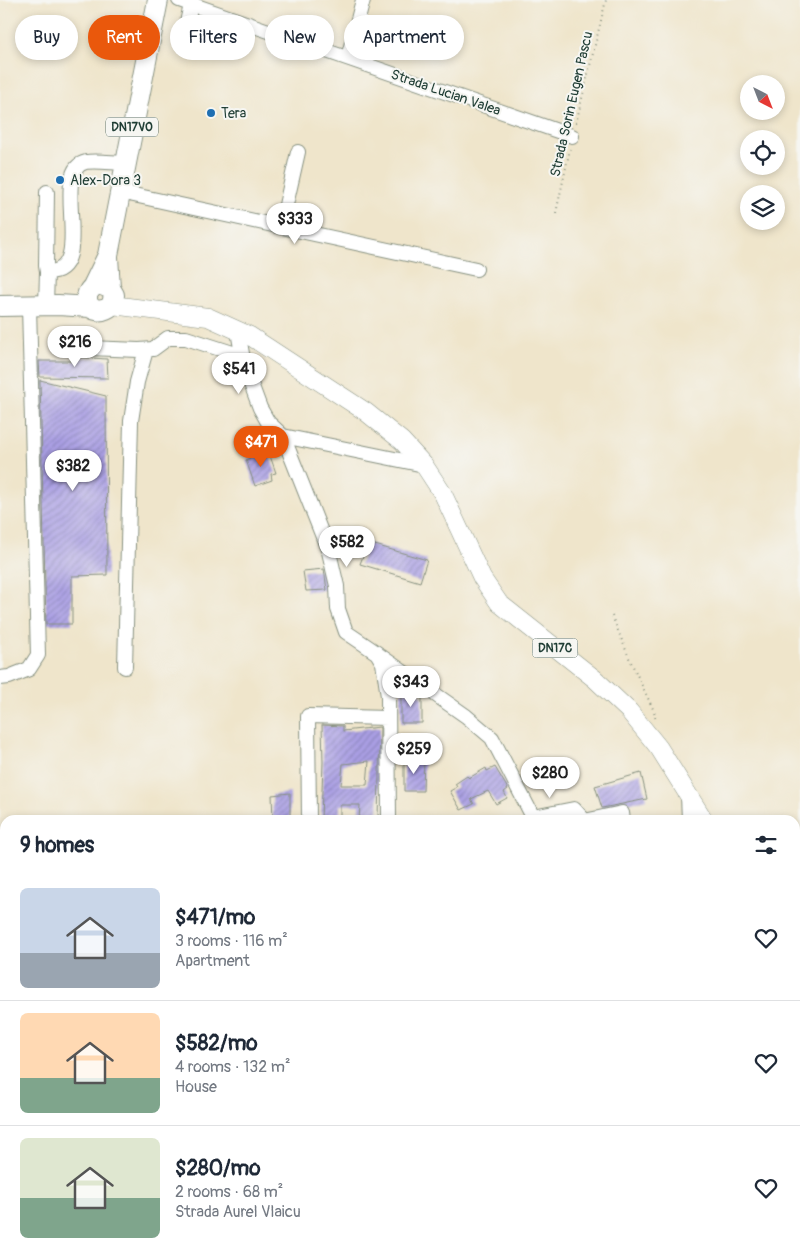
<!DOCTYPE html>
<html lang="en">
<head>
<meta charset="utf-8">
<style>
	body { margin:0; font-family:Pangolin,sans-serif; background:#f2f2f3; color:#1f2937; height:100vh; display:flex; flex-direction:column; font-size:19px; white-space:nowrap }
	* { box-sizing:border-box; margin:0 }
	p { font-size:16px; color:#747a83 }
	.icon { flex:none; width:28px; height:28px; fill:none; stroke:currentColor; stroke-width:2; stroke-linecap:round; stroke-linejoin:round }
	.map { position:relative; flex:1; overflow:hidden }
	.sheet { position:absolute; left:0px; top:815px; width:800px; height:445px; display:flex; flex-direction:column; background:#fff; border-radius:15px 15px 0 0; box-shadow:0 2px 8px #0003 }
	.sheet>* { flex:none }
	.guide { position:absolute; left:15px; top:15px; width:500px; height:45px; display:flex; gap:10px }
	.needle { width:32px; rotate:138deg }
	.controls { position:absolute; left:740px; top:75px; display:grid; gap:10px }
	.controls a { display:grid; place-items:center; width:45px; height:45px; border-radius:50%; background:#fff; box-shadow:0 2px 8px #0003; font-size:25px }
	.price { position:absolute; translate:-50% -42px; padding:0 11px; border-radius:18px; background:#fff; color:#222; font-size:16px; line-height:32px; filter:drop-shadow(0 1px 2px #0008) }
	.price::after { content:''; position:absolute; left:50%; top:30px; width:15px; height:11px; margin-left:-8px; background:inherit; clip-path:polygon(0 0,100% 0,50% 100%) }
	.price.current { background:#ea580c; color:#fff }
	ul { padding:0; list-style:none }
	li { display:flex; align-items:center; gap:15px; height:125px; padding:0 20px }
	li+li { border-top:1px solid #e0e1e3 }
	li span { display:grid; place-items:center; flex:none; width:140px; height:100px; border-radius:8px; color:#555 }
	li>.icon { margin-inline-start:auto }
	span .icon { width:60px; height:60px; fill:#fffc; stroke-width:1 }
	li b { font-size:21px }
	h2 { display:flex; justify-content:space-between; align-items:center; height:60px; padding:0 20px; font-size:21px }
	.pill { padding:0 18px; border-radius:22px; background:#fff; box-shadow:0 2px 8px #0003; font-size:18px; line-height:45px }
	.pill.current { background:#ea580c; color:#fff }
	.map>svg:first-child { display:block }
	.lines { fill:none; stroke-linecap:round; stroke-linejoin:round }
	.stream { stroke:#5fa1d2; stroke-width:4 }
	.building { fill:url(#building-hatch); fill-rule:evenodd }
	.minor-casing { stroke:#879180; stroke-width:16 }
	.major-casing { stroke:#879180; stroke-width:19 }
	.highway-casing { stroke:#879180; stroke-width:22 }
	.path { stroke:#879180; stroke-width:2; stroke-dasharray:1 4; stroke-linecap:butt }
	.minor { stroke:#fff; stroke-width:14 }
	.major { stroke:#fff; stroke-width:18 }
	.highway { stroke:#fff; stroke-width:20 }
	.poi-dot { fill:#1f6fb2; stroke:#f6f6f2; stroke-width:2 }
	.labels { text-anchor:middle; stroke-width:4; stroke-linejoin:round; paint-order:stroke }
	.shield { fill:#f6f6f2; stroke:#60746d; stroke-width:1 }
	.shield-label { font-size:12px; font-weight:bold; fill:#1f3d34 }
	.street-label { font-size:14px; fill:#1f3d34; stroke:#f6f6f2 }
	.poi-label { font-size:14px; fill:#1f3d34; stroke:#f6f6f2; text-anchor:start }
</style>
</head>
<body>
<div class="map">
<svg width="800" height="1260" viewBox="0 0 800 1260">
	<defs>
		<pattern id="building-hatch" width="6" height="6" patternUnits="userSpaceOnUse" patternTransform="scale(1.25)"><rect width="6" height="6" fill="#aa9fe4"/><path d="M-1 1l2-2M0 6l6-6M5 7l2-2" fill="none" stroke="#8a83ba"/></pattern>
	</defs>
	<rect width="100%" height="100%" fill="#f6f6f2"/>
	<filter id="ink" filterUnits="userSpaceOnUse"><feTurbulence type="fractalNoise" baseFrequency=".02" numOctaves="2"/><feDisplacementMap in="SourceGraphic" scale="10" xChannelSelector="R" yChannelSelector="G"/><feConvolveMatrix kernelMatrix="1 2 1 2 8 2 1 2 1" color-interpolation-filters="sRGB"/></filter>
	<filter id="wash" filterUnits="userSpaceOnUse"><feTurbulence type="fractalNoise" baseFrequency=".0096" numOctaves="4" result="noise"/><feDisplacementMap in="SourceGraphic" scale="20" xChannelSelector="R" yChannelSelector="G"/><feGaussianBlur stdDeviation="1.12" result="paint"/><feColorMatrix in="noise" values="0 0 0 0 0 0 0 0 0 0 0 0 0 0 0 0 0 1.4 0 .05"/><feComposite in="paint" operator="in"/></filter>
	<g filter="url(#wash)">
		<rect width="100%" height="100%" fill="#efe5cb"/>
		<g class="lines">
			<path class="stream" d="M0 1099H5"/>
		</g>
		<g id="blocks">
			<path class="building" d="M75 357 107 359 108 378 40 377 39 361H75Z
				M40 380 106 396 107 575 72 576V624H46Z
				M268 450 276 473 271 474 272 480 255 486 246 460Z
				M368 543 427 560 420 582 360 564Z
				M324 569 327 590 306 591 303 571Z
				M416 691 422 696V723H401V692Z
				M322 725 343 726V731L380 727 378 820H359L360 805H340V820H321L323 762ZM369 761 367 785H341L343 764Z
				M424 758 423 791H404V759Z
				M495 767 508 789 504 792 507 798 496 804 488 791 471 799 474 804 461 810 450 791 457 787 455 784 467 776 469 778 486 768 487 771Z
				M641 773 647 799 602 808 595 786Z
				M290 793V820H273L272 795Z"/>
		</g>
	</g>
	<g filter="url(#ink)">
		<use href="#blocks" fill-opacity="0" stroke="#879180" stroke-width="1"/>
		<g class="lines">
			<g class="minor-casing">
				<path id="minor" d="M179 0 572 136
					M184 36 192 0
					M348 58 363 0
					M47 192 46 266 47 272
					M120 192 476 269
					M281 227 298 152
					M46 305 47 272C98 273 48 170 86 162 96 160 114 163 125 163
					M238 331 244 365 260 408 268 422 283 436 329 552 337 586 338 609 346 632 377 653 383 663 388 696 389 820
					M89 348 139 350 153 349 168 338H186L242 356
					M283 436 424 465
					M379 655 466 716 492 738 533 817
					M125 667 131 421 137 382 146 350
					M0 678 9 677 29 669 38 655 29 306
					M688 795 689 820
					M309 820 308 716 388 718
					M534 820 533 817 574 809 584 820
					M589 820 622 813 623 820
					M0 1086H5
					M795 1147 800 1156
					M795 1205 800 1189
					M751 1260 756 1255"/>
			</g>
			<g class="major-casing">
				<path id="major" d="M112 305 208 317 250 336 366 412 402 441 424 465 443 494 482 578 499 603 595 679 629 711 659 748 704 820
					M795 988 800 996"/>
			</g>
			<g class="highway-casing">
				<path id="highway" d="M108 257 110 288 114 295 112 305C91 323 75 292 99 284L110 288
					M93 286 108 255 158 0
					M0 306 58 305 90 307"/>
			</g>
			<path class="path" d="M576 123 606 0
				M556 213 570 149
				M612 616 630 660 654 711 656 721"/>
			<use href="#minor" class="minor"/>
			<use href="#major" class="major"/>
			<use href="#highway" class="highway"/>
		</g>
	</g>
	<g class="poi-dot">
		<circle cx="211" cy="113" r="5"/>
		<circle cx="60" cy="180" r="5"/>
	</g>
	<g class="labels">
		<g class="shield">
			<rect x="106" y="117.5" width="52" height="19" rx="4"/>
			<rect x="532.5" y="638.5" width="45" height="19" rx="4"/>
		</g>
		<g class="shield-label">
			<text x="132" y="131">DN17VO</text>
			<text x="555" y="652">DN17C</text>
		</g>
		<g class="street-label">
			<text transform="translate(446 92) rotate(19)" y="5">Strada Lucian Valea</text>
			<text transform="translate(571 104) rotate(-77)" y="5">Strada Sorin Eugen Pascu</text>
		</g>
		<g class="poi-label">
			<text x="221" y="118">Tera</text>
			<text x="70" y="185">Alex-Dora 3</text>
		</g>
	</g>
</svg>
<div class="controls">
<a><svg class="needle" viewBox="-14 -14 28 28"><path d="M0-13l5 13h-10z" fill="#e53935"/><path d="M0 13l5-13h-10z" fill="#747a83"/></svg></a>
<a><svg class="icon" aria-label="locate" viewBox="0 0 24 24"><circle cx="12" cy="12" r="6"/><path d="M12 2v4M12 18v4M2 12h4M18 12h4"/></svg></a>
<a><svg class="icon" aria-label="layers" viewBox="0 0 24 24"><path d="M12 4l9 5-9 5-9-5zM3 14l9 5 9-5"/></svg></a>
</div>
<b class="price" style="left:295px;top:245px">$333</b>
<b class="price" style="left:75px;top:368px">$216</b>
<b class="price" style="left:239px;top:395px">$541</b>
<b class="price current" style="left:261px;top:468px">$471</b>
<b class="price" style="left:73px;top:492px">$382</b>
<b class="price" style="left:347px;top:568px">$582</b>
<b class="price" style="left:411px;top:708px">$343</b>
<b class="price" style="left:414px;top:775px">$259</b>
<b class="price" style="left:550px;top:799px">$280</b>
<div class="guide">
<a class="pill">Buy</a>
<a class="pill current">Rent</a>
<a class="pill">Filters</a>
<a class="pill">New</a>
<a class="pill">Apartment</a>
</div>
<section class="sheet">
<h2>9 homes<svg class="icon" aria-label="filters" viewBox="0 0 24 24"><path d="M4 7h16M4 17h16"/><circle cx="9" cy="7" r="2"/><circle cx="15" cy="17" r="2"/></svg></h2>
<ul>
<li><span style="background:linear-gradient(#c9d6e8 65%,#9aa5b1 0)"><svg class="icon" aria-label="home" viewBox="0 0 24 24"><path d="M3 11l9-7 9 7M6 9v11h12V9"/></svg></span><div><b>$471/mo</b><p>3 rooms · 116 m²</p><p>Apartment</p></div><svg class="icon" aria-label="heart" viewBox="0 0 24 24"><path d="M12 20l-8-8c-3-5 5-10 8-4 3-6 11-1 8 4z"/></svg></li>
<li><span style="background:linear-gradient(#ffd9b3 65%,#7fa58c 0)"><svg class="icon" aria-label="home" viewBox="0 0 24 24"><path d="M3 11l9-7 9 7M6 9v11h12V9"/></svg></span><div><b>$582/mo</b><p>4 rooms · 132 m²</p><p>House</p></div><svg class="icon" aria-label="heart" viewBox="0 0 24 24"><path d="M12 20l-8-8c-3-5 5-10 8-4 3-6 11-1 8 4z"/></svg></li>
<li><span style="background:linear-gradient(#dfe7d0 60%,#7fa58c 0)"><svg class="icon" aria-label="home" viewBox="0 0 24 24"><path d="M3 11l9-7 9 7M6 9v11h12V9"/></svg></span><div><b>$280/mo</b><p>2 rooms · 68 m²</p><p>Strada Aurel Vlaicu</p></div><svg class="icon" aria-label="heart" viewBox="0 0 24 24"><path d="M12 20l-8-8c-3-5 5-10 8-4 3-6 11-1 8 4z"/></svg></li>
</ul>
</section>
</div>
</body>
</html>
